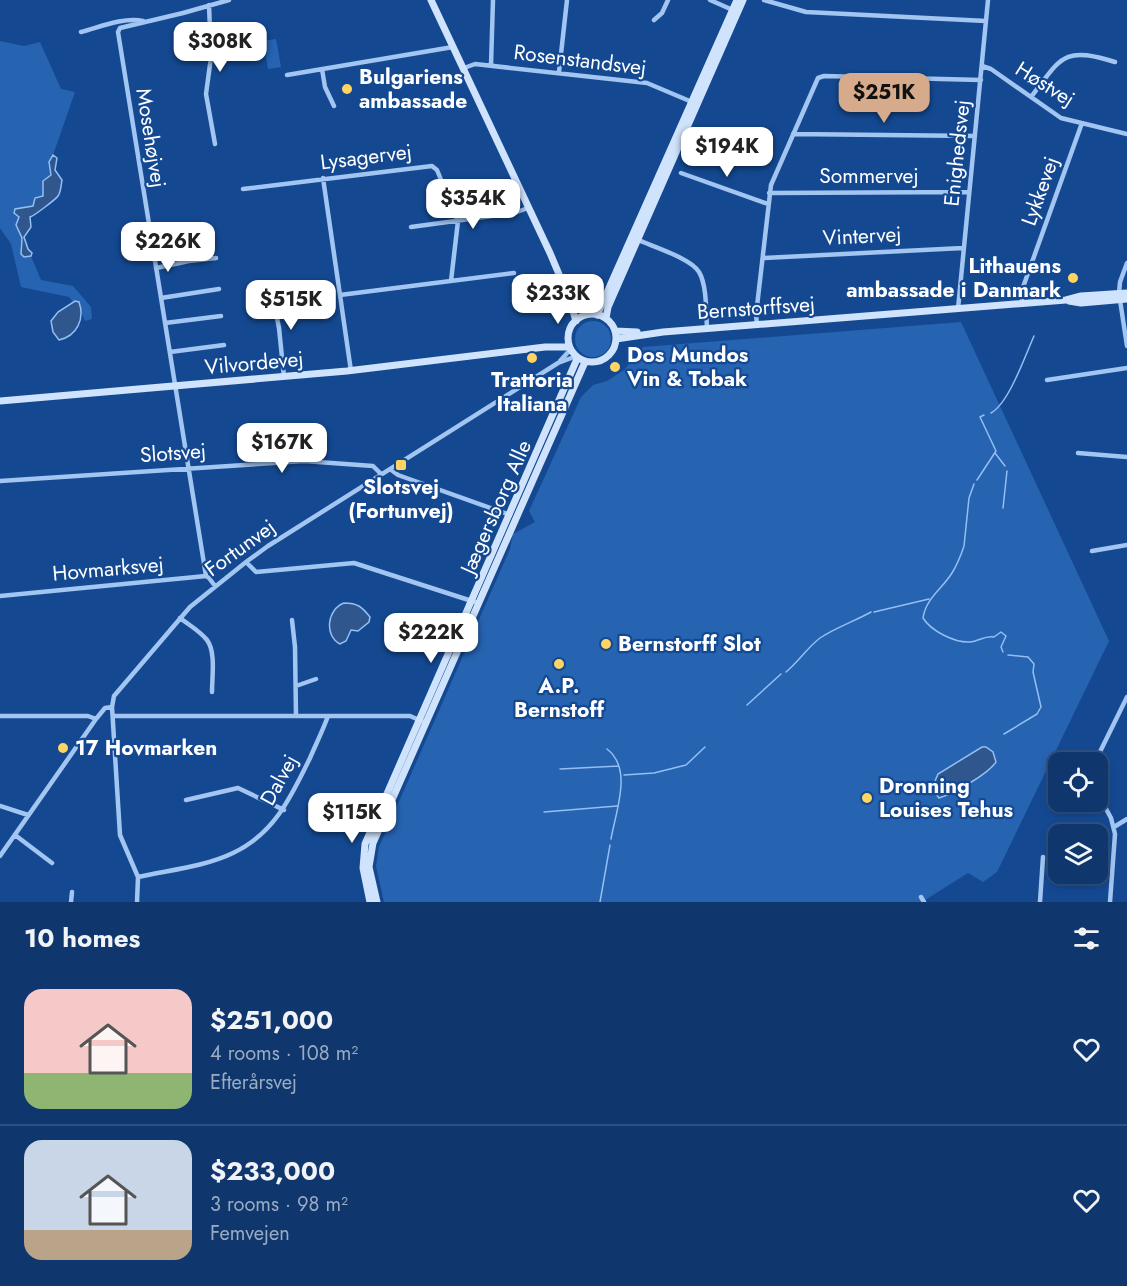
<!DOCTYPE html>
<html lang="en">
<head>
<meta charset="utf-8">
<style>
	body { margin:0; font-family:Jost,sans-serif; background:#183f73; color:#f1f3f6; height:100vh; display:flex; flex-direction:column; font-size:22px; white-space:nowrap }
	* { box-sizing:border-box; margin:0 }
	p { font-size:20px; color:#9bacc2 }
	.icon { flex:none; width:33px; height:33px; fill:none; stroke:currentColor; stroke-width:2; stroke-linecap:round; stroke-linejoin:round }
	.map { position:relative; height:902px; overflow:hidden }
	.panel { display:flex; flex-direction:column; background:#0f376e; flex:1 }
	.panel>* { flex:none }
	.buttons { position:absolute; left:1048px; top:752px; display:grid; gap:12px }
	.buttons a { display:grid; place-items:center; width:60px; height:60px; border-radius:12px; background:#0f376e; box-shadow:0 3px 9px #0003,0 0 0 2px #2f5181; font-size:30px }
	.price { position:absolute; translate:-50% -51px; padding:0 14px; border-radius:12px; background:#fff; color:#222; font-size:20px; line-height:39px; filter:drop-shadow(0 2px 3px #0008) }
	.price::after { content:''; position:absolute; left:50%; top:36px; width:18px; height:14px; margin-left:-9px; background:inherit; clip-path:polygon(0 0,100% 0,50% 100%) }
	.price.current { background:#d6ab8b; color:#111 }
	ul { padding:0; list-style:none }
	li { display:flex; align-items:center; gap:18px; height:150px; padding:0 24px }
	li+li { border-top:2px solid #2f5181 }
	li span { display:grid; place-items:center; flex:none; width:168px; height:120px; border-radius:18px; color:#555 }
	li>.icon { margin-inline-start:auto }
	span .icon { width:72px; height:72px; fill:#fffc; stroke-width:1 }
	li b { font-size:26px }
	h2 { display:flex; justify-content:space-between; align-items:center; height:72px; padding:0 24px; font-size:26px }
	.map>svg:first-child { display:block }
	.green { fill:#2663b1 }
	.water { fill:#30578d; stroke:#94bff4; stroke-width:1.5 }
	.lines { fill:none; stroke-linecap:round; stroke-linejoin:round }
	.stream { stroke:#94bff4; stroke-width:1.5 }
	.street { stroke:#a2c5f1; stroke-width:4.5 }
	.secondary { stroke:#d0e3fc; stroke-width:7 }
	.poi-dot { fill:#ffd462; stroke:#144992; stroke-width:2 }
	.labels { text-anchor:middle; stroke-width:4.5; stroke-linejoin:round; paint-order:stroke }
	.street-label { font-size:21px; fill:#fff; stroke:#144992 }
	.poi-label { font-size:21px; font-weight:bold; fill:#fff; stroke:#144992; text-anchor:start }
</style>
</head>
<body>
<div class="map">
<svg width="1127" height="902" viewBox="0 0 1127 902">
	<rect width="100%" height="100%" fill="#144992"/>
	<path class="green" d="M276 39 281 67 268 69 263 41Z
		M0 41 24 46 40 42 61 89 75 92 53 155 49 162 51 175 46 180 43 196 33 206 26 208 16 225 22 238 20 246 24 257 31 256 41 280 73 286 91 307 92 319 85 321 82 314 69 297 21 287 11 244 0 228Z
		M575 339a18 18 0 1 1 36 0a18 18 0 1 1-36 0Z
		M961 322 1109 641 997 872 983 882 968 873 922 902H384L376 866 379 847 510 549 513 534 535 522 529 511 581 397 593 385 607 381 624 370 643 347Z"/>
	<path class="water" d="M53 155 57 158 55 170 62 180C61 185 61 192 58 196 56 199 34 216 30 217L31 227 24 237 28 249 32 253 31 256 24 257 21 254 22 238 16 225 19 217 14 213 15 209 33 206 35 198 43 196V181L51 175 49 162Z
		M75 301 79 302C85 319 77 336 59 340L53 332 51 321 58 312Z
		M344 603C358 603 362 607 370 617L369 622 358 631 351 630 346 641 340 644C324 636 327 609 344 603Z
		M982 747H986L993 752 996 762C987 775 954 793 939 798L932 788 938 774Z"/>
	<g class="lines">
		<path class="stream" d="M991 413C1009 403 1025 356 1034 336
			M995 453 1005 466
			M977 480 996 451 980 417 984 415
			M974 484 969 498 964 546C961 555 957 565 952 573 942 589 926 598 923 618 931 631 955 643 970 642 979 641 986 635 994 637L1001 632 1006 636 1001 647 1003 652
			M1003 508 1007 471
			M874 612 929 599
			M786 672C799 661 807 648 820 638 835 628 855 621 871 612
			M747 705 781 674
			M1004 734 1037 714 1041 707 1033 672 1034 664 1028 657 1008 655
			M607 749C633 769 616 810 611 839
			M560 769 619 766
			M624 775 654 773 686 765 705 747
			M544 812 617 806
			M600 902 610 845"/>
		<path class="street" d="M710 0 735 11
			M764 0 806 12 986 21
			M209 5 211 57 206 94 215 144
			M654 20 662 13 668 0
			M81 32C100 27 123 17 143 21
			M491 65 493 0
			M982 66 991 69 1061 118 1127 134
			M464 68 475 64 647 83 692 102
			M322 69 325 87 334 106
			M559 72 567 0
			M287 75 453 47
			M1031 97C1062 57 1062 46 1115 62
			M793 134 975 136
			M681 173 768 204
			M323 178 351 371
			M243 189 432 166 437 170 458 221 451 281
			M769 193 969 192
			M411 227 514 213 528 208
			M636 239C651 246 691 258 699 272 707 285 706 313 707 328
			M764 258 963 248
			M156 268 189 261 216 258
			M271 288 279 328 284 377
			M1119 293 1120 282 1127 263
			M340 295 514 273
			M161 298 219 289
			M1120 300 1127 346
			M1022 304V290L1082 123
			M958 309 988 0
			M165 323 221 316
			M757 324 756 315 771 185 818 78 824 76 981 80
			M170 352 224 345
			M560 361 570 350
			M1047 380 1127 368
			M1078 453 1127 457
			M390 469 398 475 510 515
			M0 481 304 461 373 466 381 474
			M1092 551 1127 545
			M246 562 256 572 354 563 478 603
			M206 576 118 32 120 28 183 13 229 0
			M0 596 206 576 209 578 215 586
			M180 618C189 625 200 631 207 640 216 652 212 677 212 692
			M292 620 295 647 296 716
			M296 686 316 679
			M0 716H88L96 719
			M113 716H410L426 723
			M1095 762 1127 697
			M1098 794 1111 818 1115 834 1110 902
			M186 800 238 788 284 810
			M0 806 28 815
			M1114 827 1127 819
			M15 835 52 863
			M0 856 96 719 105 708 112 707
			M138 877C169 870 204 867 233 853 274 834 291 797 310 758 316 744 323 730 328 716
			M921 897 924 902
			M71 902 72 892
			M137 902 138 877 120 835 112 707 114 696 190 607 246 562 268 546 558 363 574 357
			M1040 902 1043 857"/>
		<path class="secondary" d="M431 0 550 253 569 298 576 321
			M1069 301 1081 303 1127 299
			M568 338a24 24 0 1 1 48 0a24 24 0 1 1-48 0Z
			M597 315 737 0
			M606 318 608 307 743 0
			M615 331 637 332
			M616 339 663 332 1066 300 1081 296 1127 293
			M0 401 347 371 545 347H569
			M370 902 363 868 365 844 577 359
			M377 902 369 867 373 843 585 362"/>
	</g>
	<g class="poi-dot">
		<circle cx="347" cy="89" r="6"/>
		<circle cx="1073" cy="278" r="6"/>
		<circle cx="532" cy="358" r="6"/>
		<circle cx="615" cy="367" r="6"/>
		<rect x="395" y="459" width="12" height="12" rx="3"/>
		<circle cx="606" cy="644" r="6"/>
		<circle cx="559" cy="664" r="6"/>
		<circle cx="63" cy="748" r="6"/>
		<circle cx="867" cy="798" r="6"/>
	</g>
	<g class="labels">
		<g class="street-label">
			<text transform="translate(580 60) rotate(7)" y="7">Rosenstandsvej</text>
			<text transform="translate(1045 84) rotate(32)" y="7">Høstvej</text>
			<text transform="translate(151 138) rotate(81)" y="7">Mosehøjvej</text>
			<text transform="translate(957 153) rotate(-84)" y="7">Enighedsvej</text>
			<text transform="translate(366 157) rotate(-7)" y="7">Lysagervej</text>
			<text x="869" y="183">Sommervej</text>
			<text transform="translate(1040 191) rotate(-70)" y="7">Lykkevej</text>
			<text transform="translate(862 236) rotate(-3)" y="7">Vintervej</text>
			<text transform="translate(756 308) rotate(-4)" y="7">Bernstorffsvej</text>
			<text transform="translate(254 363) rotate(-5)" y="7">Vilvordevej</text>
			<text transform="translate(173 453) rotate(-4)" y="7">Slotsvej</text>
			<text transform="translate(496 507) rotate(-66)" y="7">Jægersborg Alle</text>
			<text transform="translate(240 548) rotate(-36)" y="7">Fortunvej</text>
			<text transform="translate(108 569) rotate(-5)" y="7">Hovmarksvej</text>
			<text transform="translate(279 780) rotate(-61)" y="7">Dalvej</text>
		</g>
		<g class="poi-label">
			<text x="359" y="84">Bulgariens<tspan x="359" dy="24">ambassade</tspan></text>
			<text x="1061" y="273" text-anchor="end">Lithauens<tspan x="1061" dy="24">ambassade i Danmark</tspan></text>
			<text x="627" y="362">Dos Mundos<tspan x="627" dy="24">Vin &amp; Tobak</tspan></text>
			<text x="532" y="387" text-anchor="middle">Trattoria<tspan x="532" dy="24">Italiana</tspan></text>
			<text x="401" y="494" text-anchor="middle">Slotsvej<tspan x="401" dy="24">(Fortunvej)</tspan></text>
			<text x="618" y="651">Bernstorff Slot</text>
			<text x="559" y="693" text-anchor="middle">A.P.<tspan x="559" dy="24">Bernstoff</tspan></text>
			<text x="75" y="755">17 Hovmarken</text>
			<text x="879" y="793">Dronning<tspan x="879" dy="24">Louises Tehus</tspan></text>
		</g>
	</g>
</svg>
<div class="buttons">
<a><svg class="icon" aria-label="locate" viewBox="0 0 24 24"><circle cx="12" cy="12" r="6"/><path d="M12 2v4M12 18v4M2 12h4M18 12h4"/></svg></a>
<a><svg class="icon" aria-label="layers" viewBox="0 0 24 24"><path d="M12 4l9 5-9 5-9-5zM3 14l9 5 9-5"/></svg></a>
</div>
<b class="price" style="left:220px;top:73px">$308K</b>
<b class="price current" style="left:884px;top:124px">$251K</b>
<b class="price" style="left:727px;top:178px">$194K</b>
<b class="price" style="left:473px;top:230px">$354K</b>
<b class="price" style="left:168px;top:273px">$226K</b>
<b class="price" style="left:558px;top:325px">$233K</b>
<b class="price" style="left:291px;top:331px">$515K</b>
<b class="price" style="left:282px;top:474px">$167K</b>
<b class="price" style="left:431px;top:664px">$222K</b>
<b class="price" style="left:352px;top:844px">$115K</b>
</div>
<section class="panel">
<h2>10 homes<svg class="icon" aria-label="filters" viewBox="0 0 24 24"><path d="M4 7h16M4 17h16"/><circle cx="9" cy="7" r="2"/><circle cx="15" cy="17" r="2"/></svg></h2>
<ul>
<li><span style="background:linear-gradient(#f6c9c9 70%,#8fb573 0)"><svg class="icon" aria-label="home" viewBox="0 0 24 24"><path d="M3 11l9-7 9 7M6 9v11h12V9"/></svg></span><div><b>$251,000</b><p>4 rooms · 108 m²</p><p>Efterårsvej</p></div><svg class="icon" aria-label="heart" viewBox="0 0 24 24"><path d="M12 20l-8-8c-3-5 5-10 8-4 3-6 11-1 8 4z"/></svg></li>
<li><span style="background:linear-gradient(#c9d6e8 75%,#b9a48a 0)"><svg class="icon" aria-label="home" viewBox="0 0 24 24"><path d="M3 11l9-7 9 7M6 9v11h12V9"/></svg></span><div><b>$233,000</b><p>3 rooms · 98 m²</p><p>Femvejen</p></div><svg class="icon" aria-label="heart" viewBox="0 0 24 24"><path d="M12 20l-8-8c-3-5 5-10 8-4 3-6 11-1 8 4z"/></svg></li>
</ul>
</section>
</body>
</html>
